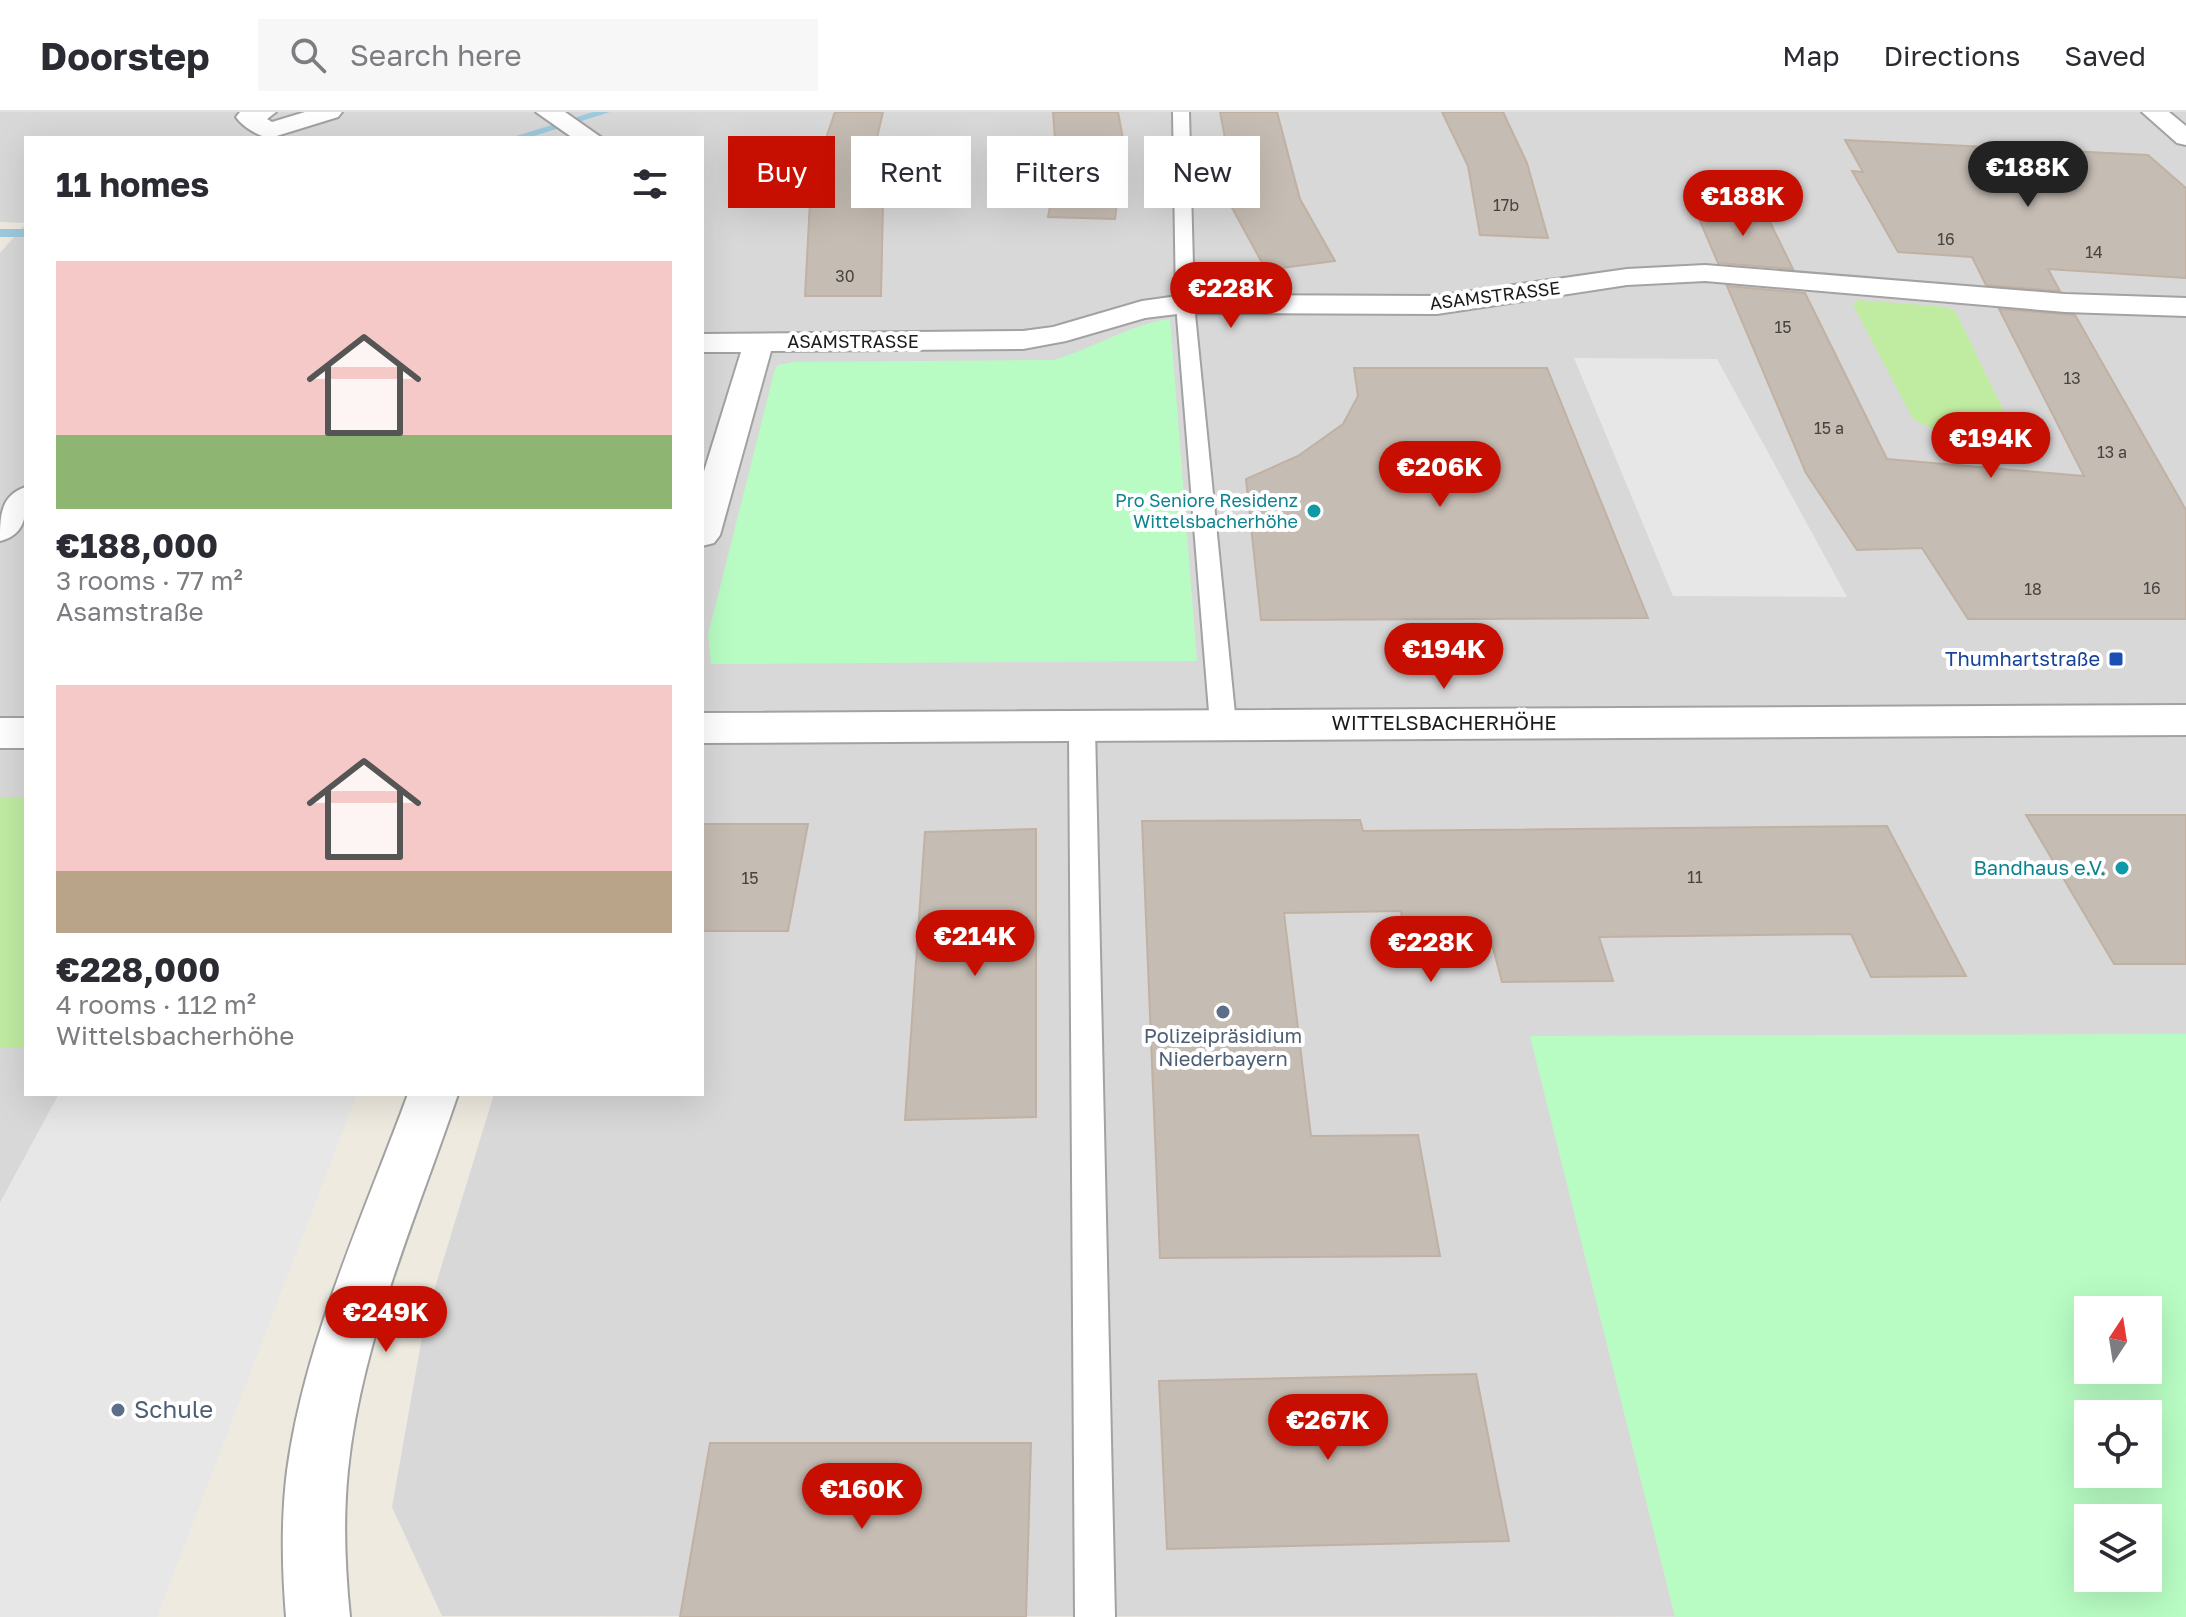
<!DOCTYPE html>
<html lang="en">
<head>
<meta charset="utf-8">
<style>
	body { margin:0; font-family:"Golos Text",sans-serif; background:#f7f7f7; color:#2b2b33; height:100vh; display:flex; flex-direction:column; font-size:30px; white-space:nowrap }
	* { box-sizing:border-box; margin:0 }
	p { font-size:26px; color:#7c7c81 }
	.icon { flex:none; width:44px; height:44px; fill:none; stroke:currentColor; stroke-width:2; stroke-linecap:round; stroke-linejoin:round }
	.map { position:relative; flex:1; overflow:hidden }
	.panel { position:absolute; left:24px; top:24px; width:680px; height:960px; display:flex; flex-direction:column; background:#fff; border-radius:0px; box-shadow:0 8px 32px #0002 }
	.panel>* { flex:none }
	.guide { position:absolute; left:728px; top:24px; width:760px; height:72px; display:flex; gap:16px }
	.needle { width:52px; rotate:12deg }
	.fabs { position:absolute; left:2074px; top:1184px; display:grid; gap:16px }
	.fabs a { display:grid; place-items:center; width:88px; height:88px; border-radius:0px; background:#fff; box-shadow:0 8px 32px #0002; font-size:40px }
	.price { position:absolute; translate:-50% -68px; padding:0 18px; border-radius:28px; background:#c60f00; color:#fff; font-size:26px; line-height:52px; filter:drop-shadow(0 2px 4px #0008) }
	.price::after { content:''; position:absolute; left:50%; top:48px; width:24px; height:18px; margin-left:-12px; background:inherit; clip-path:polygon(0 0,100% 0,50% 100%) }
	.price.active { background:#222; color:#fff }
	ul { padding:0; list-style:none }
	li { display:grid; align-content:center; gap:16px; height:424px; padding:0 32px }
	li span { display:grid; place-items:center; height:248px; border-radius:0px; color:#555 }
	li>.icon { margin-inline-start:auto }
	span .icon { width:144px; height:144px; fill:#fffc; stroke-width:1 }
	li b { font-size:34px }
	h2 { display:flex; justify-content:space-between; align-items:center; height:96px; padding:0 32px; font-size:34px }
	.tag { padding:0 28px; border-radius:0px; background:#fff; box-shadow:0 8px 32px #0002; font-size:28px; line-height:72px }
	.tag.active { background:#c60f00; color:#fff }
	header { display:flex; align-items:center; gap:48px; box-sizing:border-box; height:112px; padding:0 40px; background:#fff; border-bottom:2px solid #e1e1e2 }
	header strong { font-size:38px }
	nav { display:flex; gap:44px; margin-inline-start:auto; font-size:28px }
	.search { width:560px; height:72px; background:#f7f7f7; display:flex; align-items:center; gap:20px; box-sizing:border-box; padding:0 28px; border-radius:0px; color:#7c7c81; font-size:30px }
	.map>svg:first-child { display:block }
	.residential { fill:#d9d8d8; fill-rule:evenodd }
	.grass { fill:#c0eca2 }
	.park { fill:#b8fcc3; fill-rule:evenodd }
	.parking { fill:#e7e7e7 }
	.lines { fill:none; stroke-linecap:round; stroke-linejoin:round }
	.stream { fill:#9dcade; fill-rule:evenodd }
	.building { fill:#c5bcb3; stroke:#c0b1a2; stroke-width:2 }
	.service-casing { stroke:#a2a2a2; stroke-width:4 }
	.minor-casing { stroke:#a2a2a2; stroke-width:4 }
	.tertiary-casing { stroke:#a2a2a2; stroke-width:4 }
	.service { fill:#fff; fill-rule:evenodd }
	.minor { fill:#fff; fill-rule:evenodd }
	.tertiary { fill:#fff; fill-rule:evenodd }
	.culture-dot { fill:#0f9aa8; stroke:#fff; stroke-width:3 }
	.transit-dot { fill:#1a4fb4; stroke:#fff; stroke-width:3 }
	.service-dot { fill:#5c6f8a; stroke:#fff; stroke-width:3 }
	.labels { text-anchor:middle; stroke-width:8; stroke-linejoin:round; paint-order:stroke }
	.number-label { font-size:16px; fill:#464341 }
	.far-street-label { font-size:18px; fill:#1b1b1b; stroke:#fff }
	.far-culture-label { font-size:18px; fill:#0d838f; stroke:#fff; text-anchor:end }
	.transit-label { font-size:20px; fill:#164399; stroke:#fff; text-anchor:end }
	.street-label { font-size:20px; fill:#1b1b1b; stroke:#fff }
	.culture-label { font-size:20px; fill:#0d838f; stroke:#fff; text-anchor:end }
	.service-label { font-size:20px; fill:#4e5e75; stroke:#fff }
	.near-service-label { font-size:24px; fill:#4e5e75; stroke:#fff; text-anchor:start }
</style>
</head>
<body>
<header>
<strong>Doorstep</strong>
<div class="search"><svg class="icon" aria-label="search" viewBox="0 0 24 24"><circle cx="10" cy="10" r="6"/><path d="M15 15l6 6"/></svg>Search here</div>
<nav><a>Map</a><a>Directions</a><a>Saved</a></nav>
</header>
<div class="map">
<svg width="2186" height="1505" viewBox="0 0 2186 1505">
	<rect width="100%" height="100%" fill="#eeeae0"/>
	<path class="residential" d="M0 0H2186V1505L442 1504 392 1395 425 1208 494 982H702V26H26V982H59L0 1091V141L26 111 0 110ZM2088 1198H2148V1258H2088ZM2088 1302H2148V1362H2088ZM2088 1406H2148V1466H2088Z"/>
	<path class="grass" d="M1858 188 1947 195 1956 200 2011 314C1993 338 1934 321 1913 307L1853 193Z
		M0 685H26V935H0Z"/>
	<path class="park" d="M1170 207 1197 549 711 552 708 523 775 257 778 253 794 250 1053 248C1093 237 1128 213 1170 207Z
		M2186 922V1505H1675L1530 924ZM2088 1198H2148V1258H2088ZM2088 1302H2148V1362H2088ZM2088 1406H2148V1466H2088Z"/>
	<path class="parking" d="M1574 246 1717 247 1847 485 1673 484Z
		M59 982H357L157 1505H0V1091Z"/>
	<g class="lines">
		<path class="stream" d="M593 0H610L528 26H510Z
			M0 117H26V125H0Z"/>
	</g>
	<path class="building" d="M835 0H883L872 47H884L881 184H805L811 70Z
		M1053 0H1118L1124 32 1115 107 1048 105 1057 56Z
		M1220 0H1277L1300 87 1335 149 1266 158 1202 41 1228 42Z
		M1442 0H1503L1527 51 1548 126 1480 123 1468 54Z
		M1845 28 2148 43 2186 76V166L2048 157 2060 179 1986 173 1972 145 1898 140 1852 59 1863 60Z
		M1694 95 1765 100 1793 157 1718 151Z
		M1727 174 1805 181 1887 347 2084 364 1999 197 2075 203 2186 398V507H1968L1922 436 1857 438 1806 361Z
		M1354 256H1547L1648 506 1261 508 1246 367 1298 344 1343 312 1358 284Z
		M2026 703H2186V852H2114Z
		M1360 708 1363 719 1887 714 1966 864 1871 865 1851 822 1599 825 1613 869 1502 870 1487 813H1403L1401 799 1284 801 1311 1024 1418 1023 1440 1144 1160 1146 1142 709Z
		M702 712H808L788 819H702Z
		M1036 717V1005L905 1008 925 720Z
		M1476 1262 1509 1429 1167 1437 1159 1269Z
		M710 1331H1031L1026 1505H680Z"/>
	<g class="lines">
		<g class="service-casing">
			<path id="service" d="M1173 0H1189L1194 192 1236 612 1232 619 1223 621 1214 619 1210 612 1176 192Z
				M1082 607 1091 609 1095 616 1115 1505H1075L1069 616 1073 609Z"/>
		</g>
		<g class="minor-casing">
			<path id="minor" d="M240 0H276L267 7 272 10 305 0H342L338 5 270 26C258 24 243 15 236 5Z
				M536 0H565L602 26H573Z
				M2142 0H2169L2186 14V33L2177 31Z
				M1705 153 2065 182 2186 186V204L2065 200 1705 169 1627 173 1437 202 1185 201 1145 206 1066 229 1023 237 771 239 720 423 714 431 702 434V366L741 240H702V222L1023 219 1053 215 1142 189 1185 183 1437 184 1627 157Z
				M26 375C26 400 28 422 0 429 0 405 0 383 26 375Z
				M408 982H458C417 1104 361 1229 348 1358 343 1407 345 1456 350 1505H286C282 1456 281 1407 287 1359 304 1231 364 1102 408 982Z"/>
		</g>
		<g class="tertiary-casing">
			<path id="tertiary" d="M2186 593V623L702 631V601Z
				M0 606H26V636H0Z"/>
		</g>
		<use href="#service" class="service"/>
		<use href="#minor" class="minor"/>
		<use href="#tertiary" class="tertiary"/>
	</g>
	<g class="culture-dot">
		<circle cx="1314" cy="399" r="8"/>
		<circle cx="2122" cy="756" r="8"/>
	</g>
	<rect class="transit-dot" x="2108" y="539" width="16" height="16" rx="4"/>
	<g class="service-dot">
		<circle cx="1223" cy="900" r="8"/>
		<circle cx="118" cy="1298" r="8"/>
	</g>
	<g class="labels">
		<g class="number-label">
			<text x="1506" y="99">17b</text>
			<text x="1946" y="133">16</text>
			<text x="2094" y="146">14</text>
			<text x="845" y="170">30</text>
			<text x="1783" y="221">15</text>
			<text x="2072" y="272">13</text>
			<text x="1829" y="322">15 a</text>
			<text x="2112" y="346">13 a</text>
			<text x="2152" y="482">16</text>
			<text x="2033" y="483">18</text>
			<text x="1695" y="771">11</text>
			<text x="750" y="772">15</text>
		</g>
		<g class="far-street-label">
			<text transform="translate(1495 184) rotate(-7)" y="6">ASAMSTRASSE</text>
			<text x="853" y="236">ASAMSTRASSE</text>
		</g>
		<g class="far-culture-label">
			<text x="1298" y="395">Pro Seniore Residenz<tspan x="1298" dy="21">Wittelsbacherhöhe</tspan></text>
		</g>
		<g class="transit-label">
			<text x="2100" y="554">Thumhartstraße</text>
		</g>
		<g class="street-label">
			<text x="1444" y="618">WITTELSBACHERHÖHE</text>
		</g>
		<g class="culture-label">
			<text x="2106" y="763">Bandhaus e.V.</text>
		</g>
		<g class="service-label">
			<text x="1223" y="931">Polizeipräsidium<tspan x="1223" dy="23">Niederbayern</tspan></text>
		</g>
		<g class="near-service-label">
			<text x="134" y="1306">Schule</text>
		</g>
	</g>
</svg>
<div class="fabs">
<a><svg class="needle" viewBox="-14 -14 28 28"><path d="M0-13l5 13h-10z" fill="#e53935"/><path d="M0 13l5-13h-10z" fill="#7c7c81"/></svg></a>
<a><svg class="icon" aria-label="locate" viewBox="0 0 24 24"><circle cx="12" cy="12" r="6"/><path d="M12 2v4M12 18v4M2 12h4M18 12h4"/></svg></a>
<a><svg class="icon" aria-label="layers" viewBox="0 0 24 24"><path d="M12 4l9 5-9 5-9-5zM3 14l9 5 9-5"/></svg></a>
</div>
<b class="price active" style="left:2028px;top:97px">€188K</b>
<b class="price" style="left:1743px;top:126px">€188K</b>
<b class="price" style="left:1231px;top:218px">€228K</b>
<b class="price" style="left:1991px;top:368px">€194K</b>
<b class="price" style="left:1440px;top:397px">€206K</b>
<b class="price" style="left:1444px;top:579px">€194K</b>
<b class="price" style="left:975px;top:866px">€214K</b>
<b class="price" style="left:1431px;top:872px">€228K</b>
<b class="price" style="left:386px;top:1242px">€249K</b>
<b class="price" style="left:1328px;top:1350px">€267K</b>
<b class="price" style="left:862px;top:1419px">€160K</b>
<div class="guide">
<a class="tag active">Buy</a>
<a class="tag">Rent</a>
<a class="tag">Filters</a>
<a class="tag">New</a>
</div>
<section class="panel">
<h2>11 homes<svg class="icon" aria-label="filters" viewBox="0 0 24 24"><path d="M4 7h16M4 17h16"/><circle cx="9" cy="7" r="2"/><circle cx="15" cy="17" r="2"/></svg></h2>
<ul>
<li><span style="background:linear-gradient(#f6c9c9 70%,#8fb573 0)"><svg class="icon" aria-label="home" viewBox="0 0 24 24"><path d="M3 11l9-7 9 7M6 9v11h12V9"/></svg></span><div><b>€188,000</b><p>3 rooms · 77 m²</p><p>Asamstraße</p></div></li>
<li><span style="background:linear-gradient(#f6c9c9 75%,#b9a48a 0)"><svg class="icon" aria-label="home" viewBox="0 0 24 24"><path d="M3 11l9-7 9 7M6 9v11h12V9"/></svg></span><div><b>€228,000</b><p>4 rooms · 112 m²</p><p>Wittelsbacherhöhe</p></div></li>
</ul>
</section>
</div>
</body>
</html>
